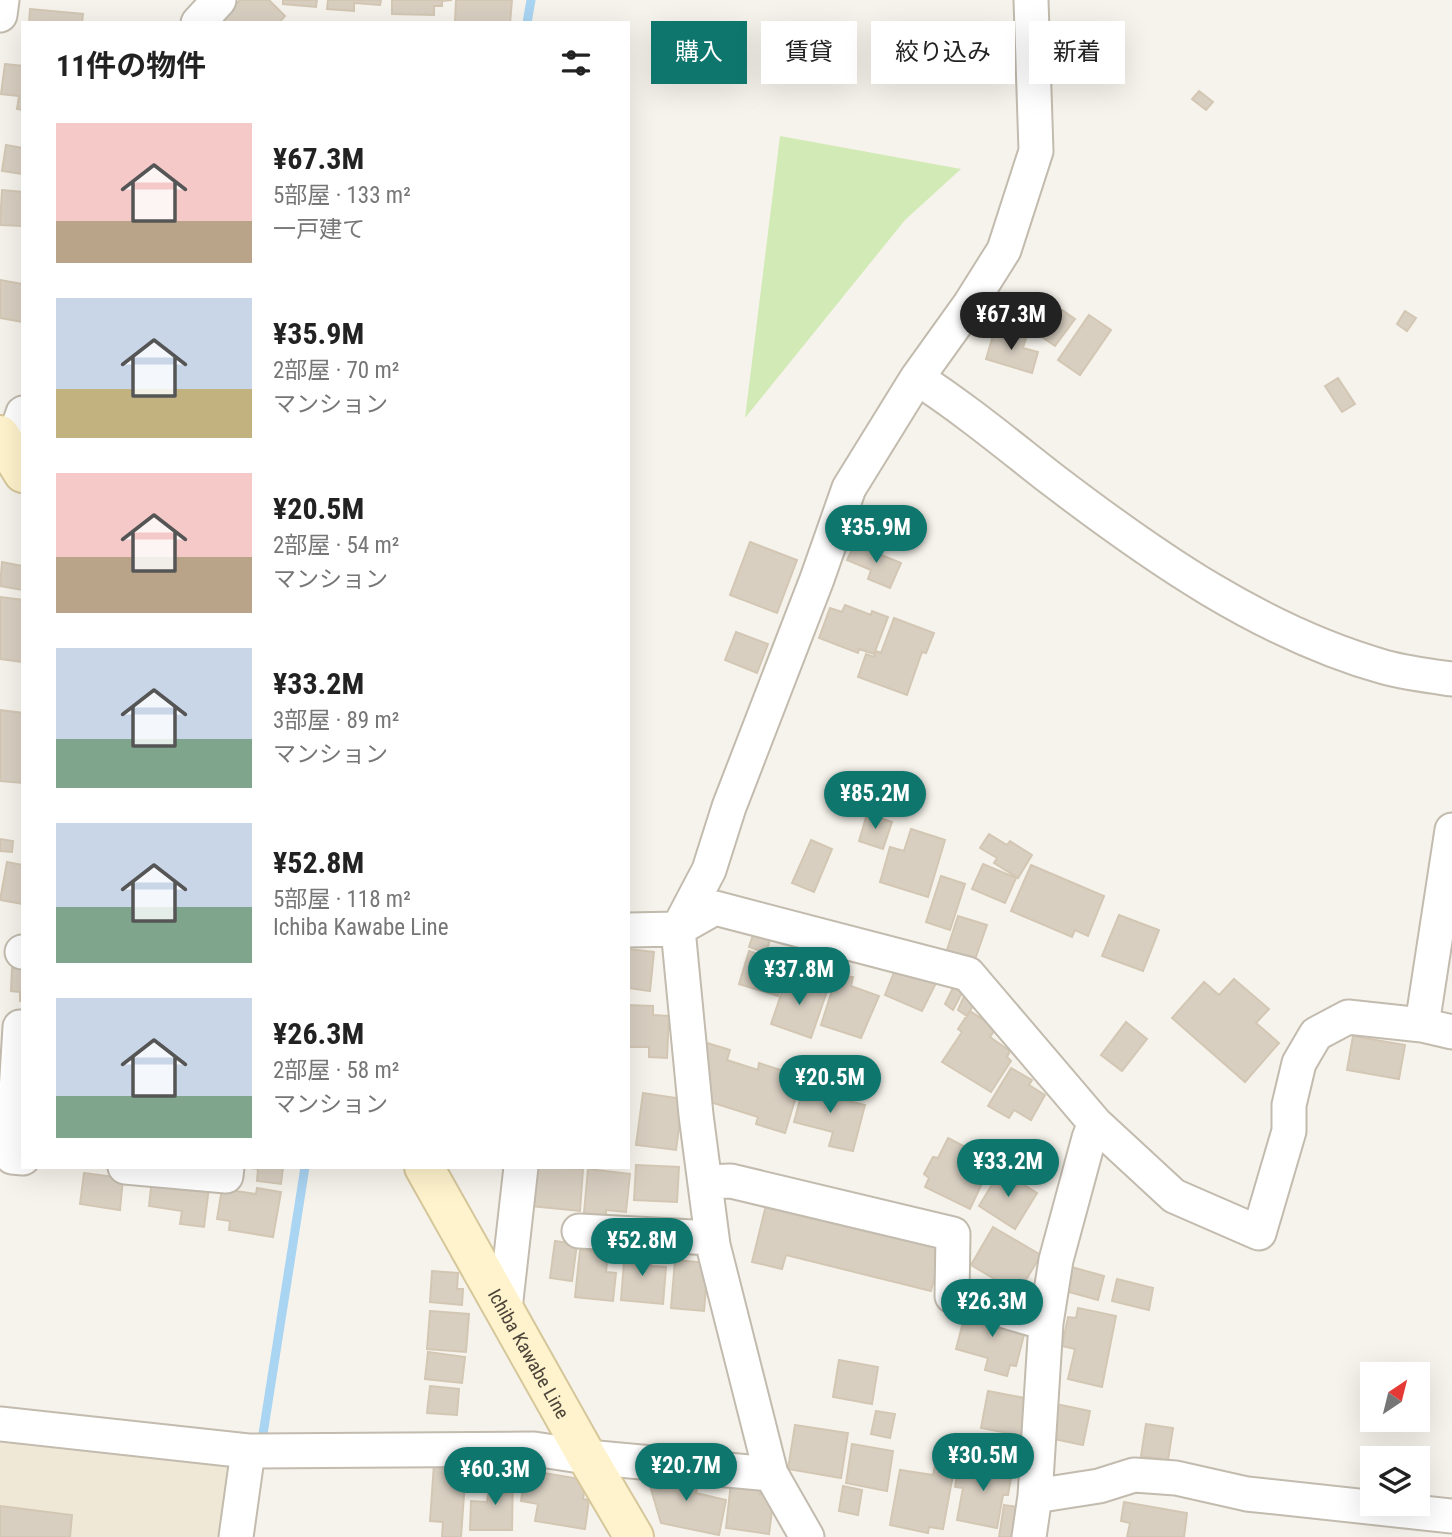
<!DOCTYPE html>
<html lang="ja">
<head>
<meta charset="utf-8">
<style>
	body { margin:0; font-family:"Roboto Condensed","Noto Sans JP",sans-serif; background:#f2f2f2; color:#222; height:100vh; display:flex; flex-direction:column; font-size:26px; white-space:nowrap }
	* { box-sizing:border-box; margin:0 }
	p { font-size:23px; color:#767676 }
	.icon { flex:none; width:38px; height:38px; fill:none; stroke:currentColor; stroke-width:2; stroke-linecap:round; stroke-linejoin:round }
	.map { position:relative; flex:1; overflow:hidden }
	.panel { position:absolute; left:21px; top:21px; width:609px; height:1148px; display:flex; flex-direction:column; background:#fff; border-radius:0px; box-shadow:0 7px 28px #0002 }
	.panel>* { flex:none }
	.hud { position:absolute; left:651px; top:21px; width:665px; height:63px; display:flex; gap:14px }
	.needle { width:46px; rotate:35deg }
	.buttons { position:absolute; left:1360px; top:1362px; display:grid; gap:14px }
	.buttons a { display:grid; place-items:center; width:70px; height:70px; border-radius:0px; background:#fff; box-shadow:0 7px 28px #0002; font-size:35px }
	.price { position:absolute; translate:-50% -60px; padding:0 16px; border-radius:24px; background:#0f766e; color:#fff; font-size:23px; line-height:46px; filter:drop-shadow(0 2px 4px #0008) }
	.price::after { content:''; position:absolute; left:50%; top:42px; width:21px; height:16px; margin-left:-10px; background:inherit; clip-path:polygon(0 0,100% 0,50% 100%) }
	.price.selected { background:#222; color:#fff }
	ul { padding:0; list-style:none }
	li { display:flex; align-items:center; gap:21px; height:175px; padding:0 35px }
	li span { display:grid; place-items:center; flex:none; width:196px; height:140px; border-radius:0px; color:#555 }
	li>.icon { margin-inline-start:auto }
	span .icon { width:84px; height:84px; fill:#fffc; stroke-width:1 }
	li b { font-size:30px }
	h2 { display:flex; justify-content:space-between; align-items:center; height:84px; padding:0 35px; font-size:30px }
	.chip { padding:0 24px; border-radius:0px; background:#fff; box-shadow:0 7px 28px #0002; font-size:24px; line-height:63px }
	.chip.selected { background:#0f766e; color:#fff }
	.map>svg:first-child { display:block }
	.education { fill:#efe8d6 }
	.green { fill:#d2eab5 }
	.lines { fill:none; stroke-linecap:round; stroke-linejoin:round }
	.stream { stroke:#a9d4f2; stroke-width:9 }
	.building { fill:#d8cfc1; stroke:#d3c7b4; stroke-width:2 }
	.minor-casing { stroke:#c2bbae; stroke-width:37 }
	.secondary-casing { stroke:#d6c79b; stroke-width:42 }
	.minor { stroke:#fff; stroke-width:33 }
	.secondary { stroke:#fff3cd; stroke-width:38 }
	.labels { text-anchor:middle; stroke-width:5; stroke-linejoin:round; paint-order:stroke }
	.street-label { font-size:19px; fill:#4b4439; stroke:#fff }
</style>
</head>
<body>
<div class="map">
<svg width="1452" height="1537" viewBox="0 0 1452 1537">
	<rect width="100%" height="100%" fill="#f6f3ec"/>
	<path class="education" d="M0 1432 238 1460 227 1537H0Z"/>
	<path class="green" d="M780 136 961 169 905 220 745 418Z"/>
	<g class="lines">
		<path class="stream" d="M527 23 531 0
			M263 1434 305 1167"/>
	</g>
	<path class="building" d="M240 0H269L285 16 279 23H226L222 19Z
		M283 0H317L316 7 283 4Z
		M328 0H381L380 5 354 3V11L327 9Z
		M392 0H452L442 1V6H434V15L392 14Z
		M456 0H512L510 23 455 22Z
		M30 9 83 14 82 23H29Z
		M1110 27 1117 58 1072 67 1065 36Z
		M5 64 23 66V110L17 109 19 96 1 94Z
		M1199 91 1213 102 1206 110 1192 99Z
		M6 145 23 148V174L2 171Z
		M2 190 23 192V226L0 225Z
		M0 280 23 284V322L0 318Z
		M1055 305 1075 319 1055 346 1036 333Z
		M1405 311 1416 318 1407 331 1397 324Z
		M1089 315 1111 330 1080 375 1058 360Z
		M995 329 1026 338 1023 348 1038 352 1032 373 986 359Z
		M1338 378 1355 404 1342 412 1325 386Z
		M750 542 797 560 777 613 730 595Z
		M855 544 901 563 890 588 868 579 871 570 847 560Z
		M2 562 23 566V590L0 586Z
		M0 597 23 600V662L0 659Z
		M845 605 871 615 872 611 888 617 874 654 859 649 858 653 819 638 830 608 842 612Z
		M894 618 934 633 926 653 922 652 907 695 858 677 866 654 874 657 876 651 881 653Z
		M736 632 768 644 757 673 725 660Z
		M0 710 23 713V783L0 781Z
		M867 814 892 822 883 849 859 841Z
		M911 829 945 840 928 897 880 882 890 847 904 851Z
		M989 834 1007 845 1010 841 1032 855 1018 878 994 863 997 858 980 848Z
		M0 839 13 841 12 852 0 851Z
		M811 840 832 849 814 892 792 883Z
		M7 862 23 865V904L0 900Z
		M983 864 1016 878 1005 903 972 889Z
		M1031 865 1104 896 1088 936 1075 930 1072 937 1011 911Z
		M941 876 965 884 950 930 926 922Z
		M1119 915 1159 930 1143 971 1102 956Z
		M958 916 987 925 972 968 944 959Z
		M753 935 770 940 766 953 749 947Z
		M815 943 836 950 830 970 809 963Z
		M628 949 654 952 650 991 628 988Z
		M749 951 786 963 778 996 739 984Z
		M897 965 937 981 922 1011 885 995Z
		M12 968 23 969V1001H20V992L11 991Z
		M837 975 853 977 851 986 879 996 861 1038 821 1025Z
		M787 977 827 991 811 1038 771 1024Z
		M1234 979 1269 1009 1256 1023 1279 1043 1245 1082 1172 1018 1204 982 1219 995Z
		M954 986 963 991 953 1010 945 1004Z
		M966 992 977 999 967 1016 958 1010Z
		M628 1005 653 1006V1015L669 1016 667 1058 649 1057V1047H628Z
		M970 1011 996 1028 990 1037 1010 1051 1007 1057 1011 1061 991 1092 942 1062 962 1032 958 1029Z
		M1126 1022 1147 1039 1122 1071 1101 1055Z
		M1353 1036 1405 1045 1399 1079 1347 1070Z
		M704 1042 730 1050 727 1060 758 1070 759 1063 802 1077 785 1133 756 1124 758 1117 704 1100Z
		M1011 1068 1032 1080 1029 1085 1045 1095 1031 1120 1014 1110 1009 1118 988 1106Z
		M805 1081 826 1086 824 1095 865 1105 853 1151 829 1146 833 1132 794 1122Z
		M643 1093 683 1099 676 1150 636 1145Z
		M948 1138 971 1150 965 1163 987 1173 970 1209 925 1187 929 1178 924 1174 933 1157 938 1158Z
		M636 1165 679 1167 677 1202 634 1200Z
		M243 1167H283L281 1184 257 1181 258 1169Z
		M535 1167 583 1169 580 1211 531 1206Z
		M588 1169 630 1174 626 1212 606 1210V1216L584 1213Z
		M1001 1170 1037 1193 1015 1229 979 1206Z
		M84 1173 123 1178 120 1210 80 1204Z
		M152 1179 209 1187 204 1227 180 1224 182 1211 149 1206Z
		M257 1188 281 1192 273 1237 229 1230 230 1221 217 1219 222 1189 256 1194Z
		M769 1193 945 1237 931 1291 786 1255 782 1269 752 1262Z
		M993 1227 1041 1255 1018 1293 971 1265Z
		M555 1241 577 1244 572 1281 550 1278Z
		M625 1249 652 1252 651 1266 666 1267 663 1304 621 1300Z
		M580 1250 608 1253 606 1272 616 1273 613 1301 575 1297Z
		M675 1260 708 1263 704 1311 671 1308Z
		M1068 1266 1104 1276 1098 1300 1062 1290Z
		M432 1271 458 1273 457 1289H463L462 1305 430 1302Z
		M1117 1279 1153 1288 1149 1310 1112 1301Z
		M967 1307 1027 1323 1016 1366 1010 1365 1007 1376 985 1370 988 1358 956 1349Z
		M1078 1308 1116 1316 1102 1387 1068 1379 1075 1349 1062 1346 1068 1317 1076 1318Z
		M430 1311 469 1314 466 1352 427 1349Z
		M428 1352 465 1357 462 1383 425 1379Z
		M839 1360 878 1367 872 1404 833 1397Z
		M430 1386 459 1389 457 1415 427 1413Z
		M988 1391 1035 1400 1028 1437 981 1428Z
		M1056 1404 1090 1411 1083 1445 1049 1438Z
		M876 1411 895 1414 890 1438 871 1434Z
		M1146 1424 1173 1428 1168 1460 1141 1456Z
		M795 1425 848 1433 841 1478 788 1469Z
		M852 1444 893 1451 887 1491 846 1483Z
		M981 1461 1013 1467 1008 1495H1003L997 1528 957 1520 963 1488 955 1487 959 1466 980 1470Z
		M434 1464 466 1467 461 1537H442L443 1522 430 1521Z
		M935 1466 954 1469 943 1529 929 1527 928 1533 890 1525 900 1470 933 1475Z
		M654 1468 699 1478 696 1493 726 1500 719 1535 661 1523 650 1486Z
		M526 1470 586 1480 583 1499 589 1500 585 1529 535 1521 538 1504 521 1501Z
		M513 1476 512 1530H470L471 1501 487 1502 491 1477Z
		M731 1482 759 1486 760 1494 774 1495 769 1534 726 1528Z
		M843 1486 862 1490 858 1515 839 1511Z
		M1124 1502 1187 1513 1184 1537H1127L1130 1523 1121 1521Z
		M1004 1505 1031 1509 1027 1537H999Z
		M0 1506 72 1515 70 1537H0Z"/>
	<g class="lines">
		<g class="minor-casing">
			<path id="minor" d="M0 15 2 0
				M198 23 219 0
				M917 378C965 409 1008 445 1053 480 1154 557 1261 632 1384 667 1406 673 1430 676 1452 679
				M10 451 23 413
				M628 930 678 929 715 908 968 974 1095 1123 1174 1196 1259 1233 1289 1131V1105L1299 1063 1316 1034 1348 1017 1422 1025 1452 1032
				M22 952H23
				M1422 1025 1452 830
				M23 1027H20L12 1157 23 1158
				M125 1167 226 1176 227 1167
				M705 1182 731 1181 953 1234 952 1296 1046 1323 1056 1260 1089 1138 1095 1123
				M579 1231 712 1238
				M505 1309 521 1167
				M0 1424 248 1451 534 1449 587 1457 771 1474
				M1035 1496 1099 1486 1134 1475 1176 1478 1247 1494 1452 1516
				M236 1537 248 1451
				M807 1537 771 1474 713 1245 696 1115 678 929 709 870 729 807 817 579 849 488 917 378 970 304 1004 250 1036 151 1031 0
				M1029 1537 1035 1496 1046 1323"/>
		</g>
		<g class="secondary-casing">
			<g id="secondary">
				<path d="M0 435 23 473"/>
				<path id="s1" d="M424 1167 587 1457 634 1537"/>
			</g>
		</g>
		<use href="#minor" class="minor"/>
		<use href="#secondary" class="secondary"/>
	</g>
	<g class="labels">
		<g class="street-label">
			<text dy="7" stroke="none"><textPath href="#s1" startOffset="214">Ichiba Kawabe Line</textPath></text>
		</g>
	</g>
</svg>
<div class="buttons">
<a><svg class="needle" viewBox="-14 -14 28 28"><path d="M0-13l5 13h-10z" fill="#e53935"/><path d="M0 13l5-13h-10z" fill="#767676"/></svg></a>
<a><svg class="icon" aria-label="layers" viewBox="0 0 24 24"><path d="M12 4l9 5-9 5-9-5zM3 14l9 5 9-5"/></svg></a>
</div>
<b class="price selected" style="left:1011px;top:352px">¥67.3M</b>
<b class="price" style="left:876px;top:565px">¥35.9M</b>
<b class="price" style="left:875px;top:831px">¥85.2M</b>
<b class="price" style="left:799px;top:1007px">¥37.8M</b>
<b class="price" style="left:830px;top:1115px">¥20.5M</b>
<b class="price" style="left:1008px;top:1199px">¥33.2M</b>
<b class="price" style="left:642px;top:1278px">¥52.8M</b>
<b class="price" style="left:992px;top:1339px">¥26.3M</b>
<b class="price" style="left:983px;top:1493px">¥30.5M</b>
<b class="price" style="left:686px;top:1503px">¥20.7M</b>
<b class="price" style="left:495px;top:1507px">¥60.3M</b>
<div class="hud">
<a class="chip selected">購入</a>
<a class="chip">賃貸</a>
<a class="chip">絞り込み</a>
<a class="chip">新着</a>
</div>
<section class="panel">
<h2>11件の物件<svg class="icon" aria-label="filters" viewBox="0 0 24 24"><path d="M4 7h16M4 17h16"/><circle cx="9" cy="7" r="2"/><circle cx="15" cy="17" r="2"/></svg></h2>
<ul>
<li><span style="background:linear-gradient(#f6c9c9 70%,#b9a48a 0)"><svg class="icon" aria-label="home" viewBox="0 0 24 24"><path d="M3 11l9-7 9 7M6 9v11h12V9"/></svg></span><div><b>¥67.3M</b><p>5部屋 · 133 m²</p><p>一戸建て</p></div></li>
<li><span style="background:linear-gradient(#c9d6e8 65%,#c2b280 0)"><svg class="icon" aria-label="home" viewBox="0 0 24 24"><path d="M3 11l9-7 9 7M6 9v11h12V9"/></svg></span><div><b>¥35.9M</b><p>2部屋 · 70 m²</p><p>マンション</p></div></li>
<li><span style="background:linear-gradient(#f6c9c9 60%,#b9a48a 0)"><svg class="icon" aria-label="home" viewBox="0 0 24 24"><path d="M3 11l9-7 9 7M6 9v11h12V9"/></svg></span><div><b>¥20.5M</b><p>2部屋 · 54 m²</p><p>マンション</p></div></li>
<li><span style="background:linear-gradient(#c9d6e8 65%,#7fa58c 0)"><svg class="icon" aria-label="home" viewBox="0 0 24 24"><path d="M3 11l9-7 9 7M6 9v11h12V9"/></svg></span><div><b>¥33.2M</b><p>3部屋 · 89 m²</p><p>マンション</p></div></li>
<li><span style="background:linear-gradient(#c9d6e8 60%,#7fa58c 0)"><svg class="icon" aria-label="home" viewBox="0 0 24 24"><path d="M3 11l9-7 9 7M6 9v11h12V9"/></svg></span><div><b>¥52.8M</b><p>5部屋 · 118 m²</p><p>Ichiba Kawabe Line</p></div></li>
<li><span style="background:linear-gradient(#c9d6e8 70%,#7fa58c 0)"><svg class="icon" aria-label="home" viewBox="0 0 24 24"><path d="M3 11l9-7 9 7M6 9v11h12V9"/></svg></span><div><b>¥26.3M</b><p>2部屋 · 58 m²</p><p>マンション</p></div></li>
</ul>
</section>
</div>
</body>
</html>
